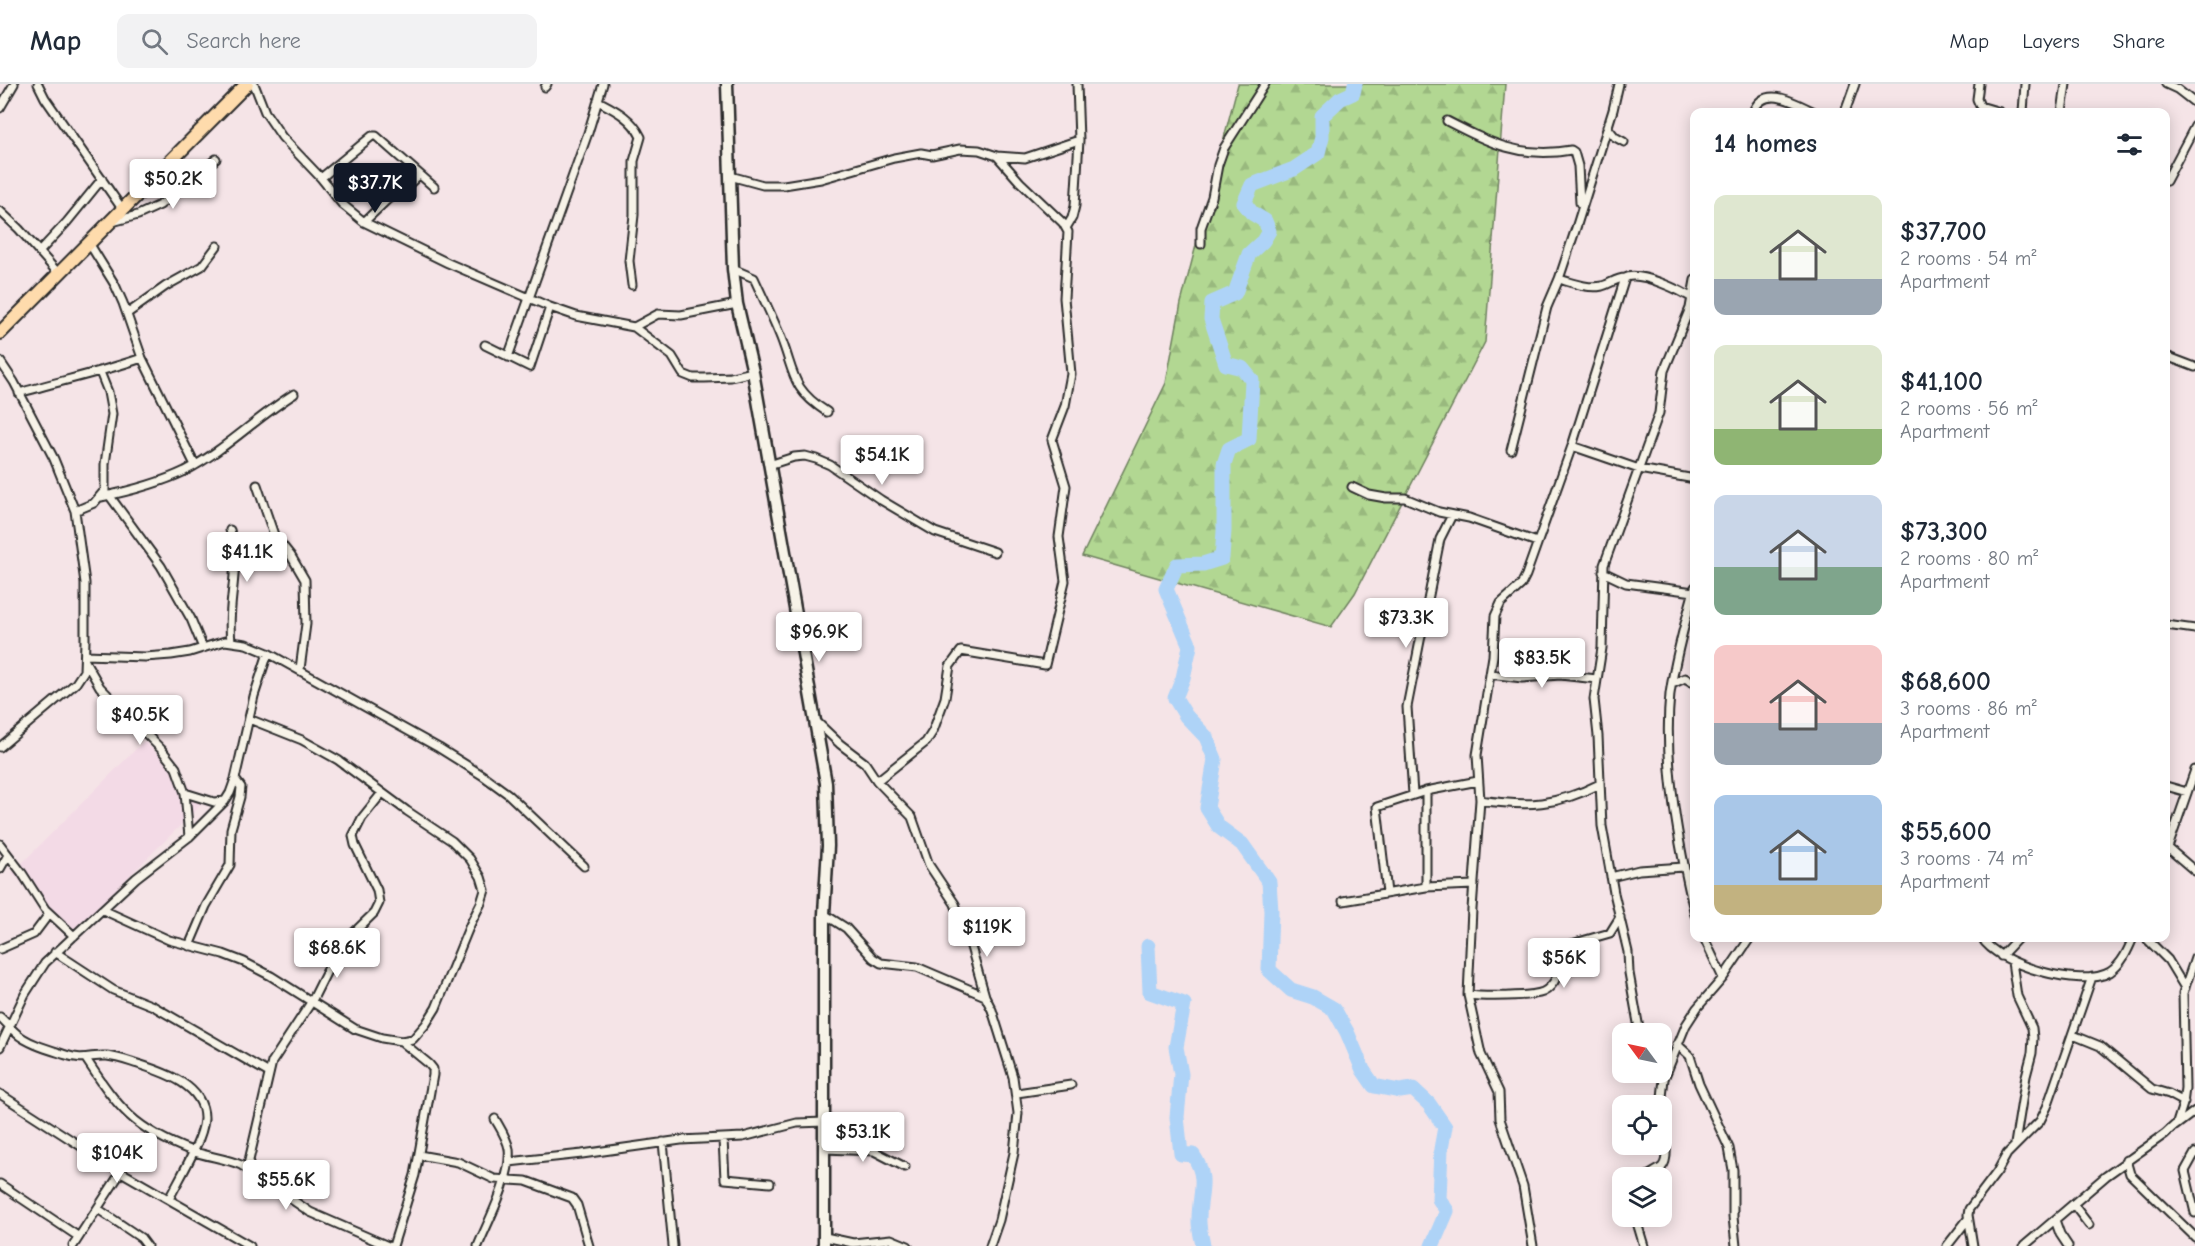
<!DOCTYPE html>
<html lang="en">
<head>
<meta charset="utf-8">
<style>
	body { margin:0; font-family:"Comic Neue",sans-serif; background:#f2f2f3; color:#1f2937; height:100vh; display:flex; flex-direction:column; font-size:22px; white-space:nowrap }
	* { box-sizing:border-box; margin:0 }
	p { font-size:20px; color:#747a83 }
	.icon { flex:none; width:33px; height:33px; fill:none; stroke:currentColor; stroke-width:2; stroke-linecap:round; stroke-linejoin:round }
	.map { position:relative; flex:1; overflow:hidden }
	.sheet { position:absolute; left:1690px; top:24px; width:480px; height:834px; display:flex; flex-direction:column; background:#fff; border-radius:12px; box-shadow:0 3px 15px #0003 }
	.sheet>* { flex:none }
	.needle { width:39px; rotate:303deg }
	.tools { position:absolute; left:1612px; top:939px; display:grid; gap:12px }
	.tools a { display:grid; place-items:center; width:60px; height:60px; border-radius:12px; background:#fff; box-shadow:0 3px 15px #0003; font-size:30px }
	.price { position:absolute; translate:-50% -51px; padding:0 14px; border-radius:6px; background:#fff; color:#222; font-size:20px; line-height:39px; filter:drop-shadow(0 2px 3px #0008) }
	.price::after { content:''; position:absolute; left:50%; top:36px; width:18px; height:14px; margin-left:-9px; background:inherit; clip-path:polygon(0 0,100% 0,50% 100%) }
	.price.active { background:#111827; color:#fff }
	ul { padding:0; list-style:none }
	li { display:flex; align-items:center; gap:18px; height:150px; padding:0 24px }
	li span { display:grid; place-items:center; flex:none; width:168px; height:120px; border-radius:12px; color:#555 }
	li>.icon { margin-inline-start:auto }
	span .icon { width:72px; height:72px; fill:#fffc; stroke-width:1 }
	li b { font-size:26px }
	h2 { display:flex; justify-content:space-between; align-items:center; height:72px; padding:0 24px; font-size:26px }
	header { display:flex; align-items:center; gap:36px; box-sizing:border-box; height:84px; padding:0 30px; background:#fff; border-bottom:2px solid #e0e1e3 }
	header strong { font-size:28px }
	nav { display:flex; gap:33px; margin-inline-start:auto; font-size:21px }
	.search { width:420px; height:54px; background:#f2f2f3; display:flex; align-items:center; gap:15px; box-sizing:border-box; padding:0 21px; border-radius:12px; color:#747a83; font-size:22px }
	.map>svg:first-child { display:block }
	.built { fill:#f3dae6 }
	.forest { fill:url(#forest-firs); stroke:#6e815e; stroke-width:1.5 }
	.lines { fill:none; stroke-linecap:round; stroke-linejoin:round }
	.river { stroke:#aed3f7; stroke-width:15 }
	.minor-casing { stroke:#2b2b2b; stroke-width:11 }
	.secondary-casing { stroke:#2b2b2b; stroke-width:15 }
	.trunk-casing { stroke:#2b2b2b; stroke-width:16 }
	.minor { stroke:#f7f3e8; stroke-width:7 }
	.secondary { stroke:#f7f3e8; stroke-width:10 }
	.trunk { stroke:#fedbac; stroke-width:12 }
</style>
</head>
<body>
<header>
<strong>Map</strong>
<div class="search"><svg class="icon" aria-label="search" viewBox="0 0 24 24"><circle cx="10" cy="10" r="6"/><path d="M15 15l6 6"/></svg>Search here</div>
<nav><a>Map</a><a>Layers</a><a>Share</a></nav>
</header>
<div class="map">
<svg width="2195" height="1162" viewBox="0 0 2195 1162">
	<defs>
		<pattern id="forest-firs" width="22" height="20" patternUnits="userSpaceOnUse" patternTransform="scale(1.5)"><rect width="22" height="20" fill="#b2d792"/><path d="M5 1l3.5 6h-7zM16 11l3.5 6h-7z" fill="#99b97e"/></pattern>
	</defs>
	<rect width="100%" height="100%" fill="#f5e4e7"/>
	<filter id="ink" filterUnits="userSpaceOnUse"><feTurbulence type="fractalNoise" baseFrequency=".0167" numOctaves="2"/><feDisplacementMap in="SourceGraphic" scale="12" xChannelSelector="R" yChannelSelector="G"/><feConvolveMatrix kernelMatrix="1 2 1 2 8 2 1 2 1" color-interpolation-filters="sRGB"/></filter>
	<g filter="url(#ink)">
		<path class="built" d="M144 657 205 717 72 849 12 789Z"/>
		<path class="forest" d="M1238 0H1505L1485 258 1355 509 1331 543 1082 472 1166 299 1181 219Z"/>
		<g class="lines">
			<path class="river" d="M1355 0 1353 9 1340 15 1322 32V53L1318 69 1294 85 1252 101 1244 119 1252 129 1265 137 1269 147 1263 157 1249 170 1235 209 1212 219 1211 235 1226 280 1242 284 1252 296 1249 355 1229 365 1224 380V447L1222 474 1203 480 1177 481 1166 505 1190 562 1183 594 1175 614 1186 632 1206 653 1215 675 1207 724 1219 743 1242 760 1269 798 1271 827 1269 886 1291 906 1313 913 1334 925 1347 948 1363 986 1374 1002 1400 1007 1413 1005 1429 1020 1445 1043 1441 1065 1439 1115 1447 1127 1432 1162
				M1148 862 1150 908 1184 920 1176 963 1181 990 1177 1033 1181 1070 1193 1071C1210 1096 1198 1111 1199 1138 1199 1146 1202 1154 1203 1162"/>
			<g class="minor-casing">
				<path id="minor" d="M38 0 45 14 123 126
					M254 0 265 28 282 53 321 94 342 120 364 138 448 179 550 223 576 232 634 243 672 272 683 290 693 294H705L731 293 753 288
					M1979 0 1977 15 1980 22 2000 28
					M2166 0 2177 5 2195 19
					M545 3 547 0
					M598 17C615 26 632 34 641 53L634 77V131L629 177 632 201
					M0 24 14 0
					M1753 28C1764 0 1794 18 1814 28
					M1845 28 1855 0
					M2023 28 2025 0
					M2062 28 2066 0
					M1447 37C1490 59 1521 75 1571 66L1574 68 1578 82 1580 119
					M1607 43 1615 53 1624 58
					M997 72 1025 74 1079 56
					M730 92 763 101H784L821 95 894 74 921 69 932 71 960 65 979 66 997 72 1020 98 1063 139 1068 148 1064 214 1071 290 1065 322 1052 356 1066 402 1059 453 1065 497 1045 581 961 567 950 582 945 614 933 647 926 658 877 697
					M321 94 372 52H376L434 103
					M2166 97 2195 42
					M0 127 19 145 59 190
					M112 138 138 131 160 121 216 75
					M364 138 388 115 404 105 419 91
					M1066 144 1072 134 1075 122 1079 56 1077 0
					M89 159 115 201 123 219 142 274 195 381
					M1201 160V144L1212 113 1218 81 1224 64 1265 0
					M40 167 67 138 102 95
					M733 185 754 194C763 214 773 234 781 254 795 290 791 305 827 328
					M1559 195C1573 199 1588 205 1602 202 1610 200 1616 194 1625 194
					M128 229 166 202 202 182 217 162
					M634 243 658 230 681 231 737 220
					M485 261 530 283 550 223
					M2166 272 2195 283
					M508 273 588 49 603 0
					M0 277 14 298 54 375 75 427 85 499V557L84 587 76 599 0 663
					M19 309C60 297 102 288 142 274
					M1572 362 1639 385 1695 395
					M1511 366 1547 223 1559 195 1576 144 1613 26 1619 0
					M769 381 794 373 805 372 816 375 830 381 881 416 935 448 995 468
					M257 401 274 451 291 472 305 496 306 540 300 585
					M1352 403 1369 411 1386 414H1405L1439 428 1469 434 1537 458
					M109 411 161 482 191 535 203 564
					M101 413C130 407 158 400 185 387 224 367 257 333 294 310
					M75 427 94 419 105 406V380L112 330 108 308 100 288
					M230 446C242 486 226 517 231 557
					M1603 488 1626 499 1694 508
					M1695 503C1685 538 1675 574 1670 610 1663 680 1679 763 1695 831
					M2166 541 2195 545
					M85 571 145 573 171 571 190 568 225 557 246 560 268 569 439 664 482 691 508 710 584 782
					M85 577 100 603 161 665 176 684 185 709 189 753
					M1490 590 1522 594 1560 591 1597 595
					M1672 600 1685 594 1695 600
					M817 638 840 660 865 679 877 697 912 733 929 781 955 820 971 863 985 912 992 926 1013 993 1018 1029 1014 1069 999 1136 990 1162
					M2166 702 2187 708
					M1426 707V803
					M185 709 214 718 225 717
					M1413 710 1407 623 1440 455 1452 431
					M1480 716C1528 723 1556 722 1600 700
					M0 760 22 789 45 825 74 852
					M2168 764 2195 787
					M2166 769 2195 686
					M0 785 8 771
					M1611 793 1639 786 1684 783
					M1387 809 1377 723 1426 707 1478 697
					M1343 817 1426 803 1474 801
					M103 826 169 856 223 870 244 878 271 892 355 945 382 954 401 957 413 955 426 940 436 924 470 841 481 819 485 806 481 793 470 775 452 757 407 727 338 676 302 656 249 635
					M824 830 846 844 873 874 881 879 917 883 985 912
					M1704 854 1723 894
					M1982 854C1998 881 2081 905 2110 888 2122 880 2128 866 2133 854
					M2146 854 2168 876 2185 904
					M189 862 206 822 230 781 231 745 240 713 241 703 235 695
					M0 865 34 850 49 830
					M55 868 113 906 153 922 269 989
					M2001 872 2018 854
					M2012 878 2017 912 2032 944 2033 954 2032 969 2026 992 2015 1060
					M1468 911C1483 913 1531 913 1543 908 1548 906 1554 899 1556 894 1561 882 1555 869 1568 861L1610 849 1620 833
					M0 933C6 938 10 944 16 949 28 960 51 966 66 971 83 977 92 971 107 972 117 973 128 977 138 980 163 988 205 1001 204 1035 203 1056 179 1095 169 1115
					M1640 950 1629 889 1628 868 1614 809 1602 742 1598 652 1594 615 1602 564 1604 481 1659 329 1664 287 1690 224 1695 196
					M2073 951 2100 962 2152 1005 2169 1010 2184 1018
					M1677 960 1690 972 1699 1000 1729 1064 1733 1086V1133L1736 1162
					M0 963 25 910 45 879 136 794 189 753 225 717 230 709 235 695 254 612 268 569
					M86 975C119 1025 134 1045 192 1067 208 1073 225 1074 241 1081L310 1128 388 1162
					M1654 988 1664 995
					M1017 1009 1071 1001
					M0 1010 121 1088 250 1162
					M1661 1022 1664 995 1686 941 1697 924 1723 894 1750 854
					M2175 1042 2195 1027
					M723 1055 725 1095 770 1099
					M663 1058 673 1162
					M825 1065 874 1067 905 1083
					M2195 1069 2185 1087 2195 1129
					M419 1071 458 1078 494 1095 526 1097 572 1114 577 1121 589 1162
					M2126 1076 2130 1090 2195 1153
					M509 1078 582 1070 681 1056 743 1053 797 1039 825 1038
					M247 1085 272 978 312 917 339 863 374 829 379 819 377 806 355 761 353 752 362 734 382 709
					M1645 1094C1650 1090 1657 1087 1662 1083 1671 1074 1663 1041 1662 1029
					M0 1100 79 1153
					M2073 1120 2089 1141
					M98 1125 141 1154 147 1162
					M1635 1132 1644 1162
					M2055 1136 2060 1150 2068 1162
					M825 1153 853 1159 891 1155 908 1162
					M73 1162 121 1088
					M393 1162 415 1091 433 991V985L429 980 401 957
					M478 1162C489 1135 512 1093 509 1065 507 1054 500 1044 495 1035
					M1533 1162 1523 1102 1500 1035 1499 1008 1481 970 1468 911 1472 825 1480 716 1477 671 1493 572 1495 532 1501 519 1521 501 1526 491 1572 362 1625 194C1639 186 1682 207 1695 216
					M1947 1162 1968 1135
					M1973 1162 1968 1131 1969 1125 1997 1088 2007 1070 2040 1037 2047 1023 2092 893
					M2024 1162 2106 1092 2165 1050 2177 1039 2183 1020 2185 1004 2183 909 2195 874"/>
			</g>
			<g class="secondary-casing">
				<path id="secondary" d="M727 0 733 185 737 220 753 288 826 699 828 762 824 830V1162"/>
			</g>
			<g class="trunk-casing">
				<path id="trunk" d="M0 249 247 0"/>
			</g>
			<use href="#minor" class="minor"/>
			<use href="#secondary" class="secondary"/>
			<use href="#trunk" class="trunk"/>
		</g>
	</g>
</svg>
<div class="tools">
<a><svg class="needle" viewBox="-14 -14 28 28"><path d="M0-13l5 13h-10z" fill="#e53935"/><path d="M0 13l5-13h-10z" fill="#747a83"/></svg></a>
<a><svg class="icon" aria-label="locate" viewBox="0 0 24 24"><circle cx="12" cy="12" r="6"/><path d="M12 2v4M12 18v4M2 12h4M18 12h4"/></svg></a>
<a><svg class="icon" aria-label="layers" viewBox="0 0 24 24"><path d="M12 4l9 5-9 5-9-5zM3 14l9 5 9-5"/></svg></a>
</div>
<b class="price" style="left:173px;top:126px">$50.2K</b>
<b class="price active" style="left:375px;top:130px">$37.7K</b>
<b class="price" style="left:882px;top:402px">$54.1K</b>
<b class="price" style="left:247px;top:499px">$41.1K</b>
<b class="price" style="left:1406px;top:565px">$73.3K</b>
<b class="price" style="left:819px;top:579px">$96.9K</b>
<b class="price" style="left:1542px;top:605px">$83.5K</b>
<b class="price" style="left:140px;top:662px">$40.5K</b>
<b class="price" style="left:987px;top:874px">$119K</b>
<b class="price" style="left:337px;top:895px">$68.6K</b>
<b class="price" style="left:1564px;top:905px">$56K</b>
<b class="price" style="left:863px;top:1079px">$53.1K</b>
<b class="price" style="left:117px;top:1100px">$104K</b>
<b class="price" style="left:286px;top:1127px">$55.6K</b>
<section class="sheet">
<h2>14 homes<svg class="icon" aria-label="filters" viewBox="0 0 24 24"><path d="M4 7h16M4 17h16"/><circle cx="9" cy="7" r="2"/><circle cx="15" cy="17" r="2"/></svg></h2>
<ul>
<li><span style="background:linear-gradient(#dfe7d0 70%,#9aa5b1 0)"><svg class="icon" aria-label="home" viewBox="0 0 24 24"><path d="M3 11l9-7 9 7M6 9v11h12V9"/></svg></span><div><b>$37,700</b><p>2 rooms · 54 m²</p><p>Apartment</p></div></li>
<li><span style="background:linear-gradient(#dfe7d0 70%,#8fb573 0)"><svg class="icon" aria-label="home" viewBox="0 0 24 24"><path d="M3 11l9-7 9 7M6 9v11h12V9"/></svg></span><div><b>$41,100</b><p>2 rooms · 56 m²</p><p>Apartment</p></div></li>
<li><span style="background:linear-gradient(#c9d6e8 60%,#7fa58c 0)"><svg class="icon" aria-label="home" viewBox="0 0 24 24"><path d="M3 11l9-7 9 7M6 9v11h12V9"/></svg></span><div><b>$73,300</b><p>2 rooms · 80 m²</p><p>Apartment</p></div></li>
<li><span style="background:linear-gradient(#f6c9c9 65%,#9aa5b1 0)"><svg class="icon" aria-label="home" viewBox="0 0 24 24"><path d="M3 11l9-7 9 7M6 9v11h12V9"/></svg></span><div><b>$68,600</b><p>3 rooms · 86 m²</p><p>Apartment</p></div></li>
<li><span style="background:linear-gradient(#a9c7e8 75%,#c2b280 0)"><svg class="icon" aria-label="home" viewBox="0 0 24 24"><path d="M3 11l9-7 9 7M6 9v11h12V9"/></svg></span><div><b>$55,600</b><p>3 rooms · 74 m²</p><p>Apartment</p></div></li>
</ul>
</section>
</div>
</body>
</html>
